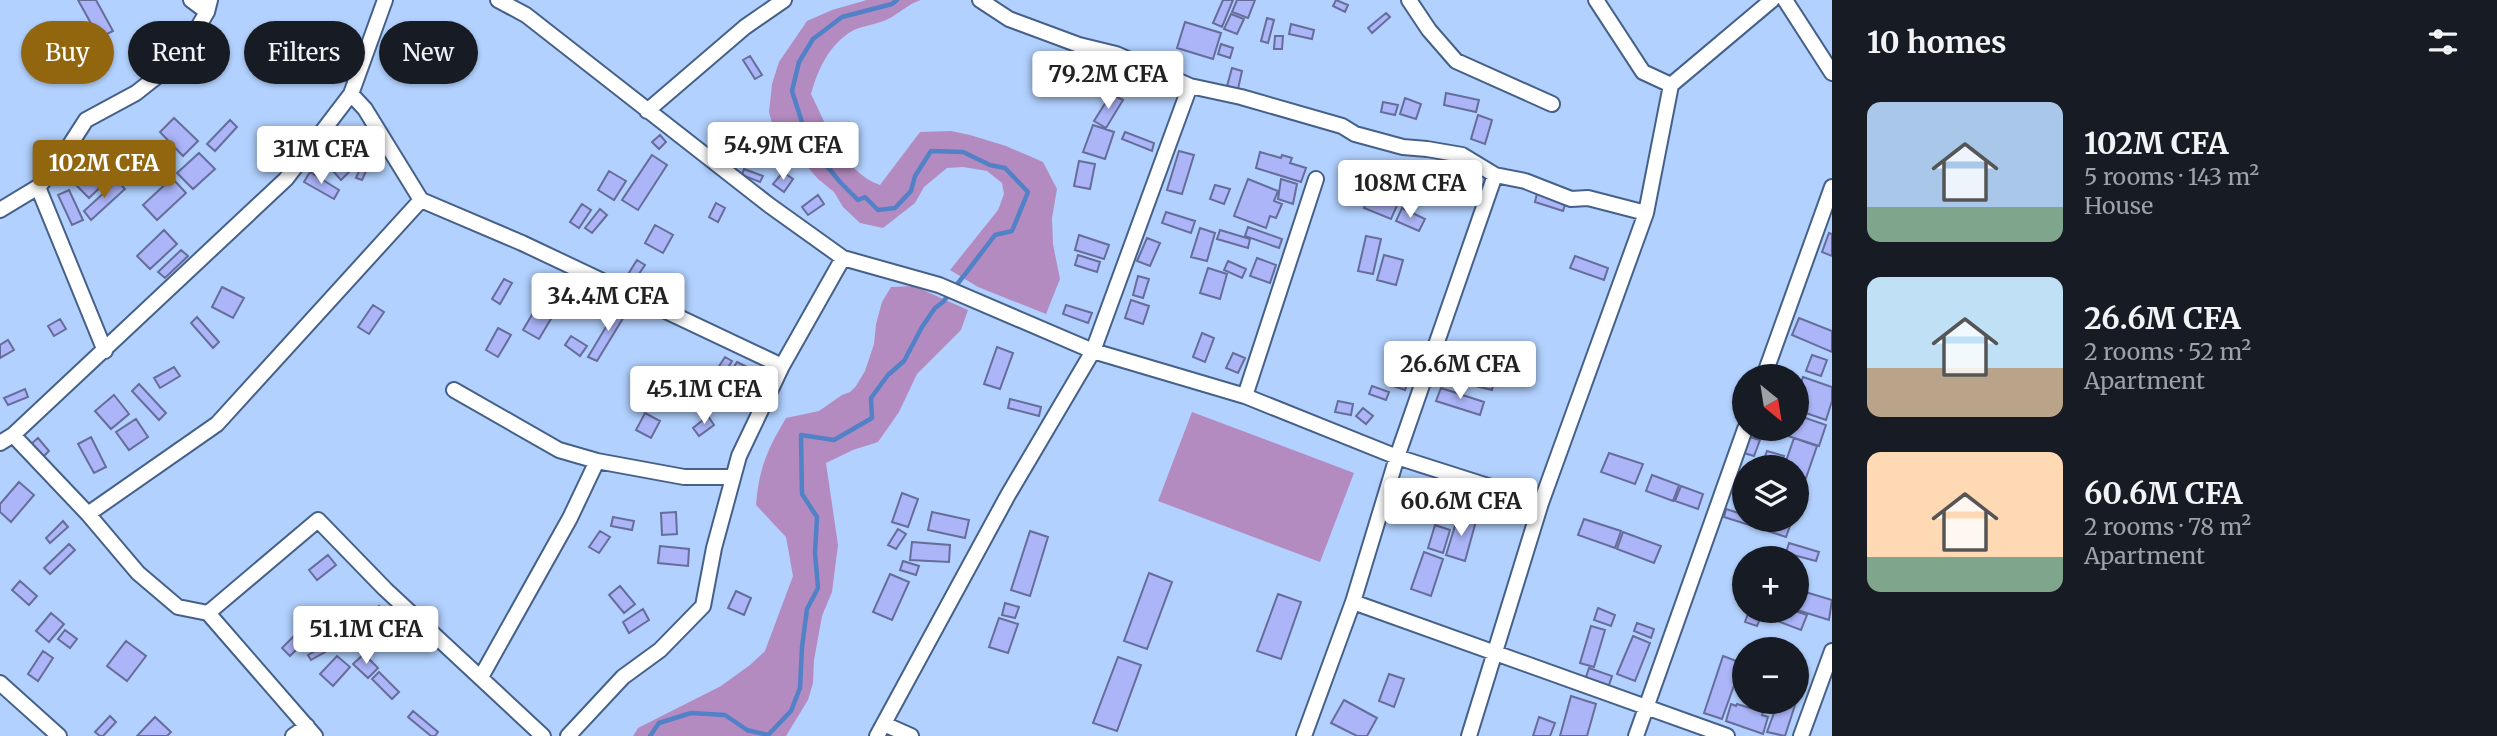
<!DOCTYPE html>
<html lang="en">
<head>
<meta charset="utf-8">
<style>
	body { margin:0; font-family:Merriweather,serif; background:#20242c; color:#f1f3f6; height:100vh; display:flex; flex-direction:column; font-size:26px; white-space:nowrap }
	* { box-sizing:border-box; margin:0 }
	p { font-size:23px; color:#9ea1a6 }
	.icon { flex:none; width:38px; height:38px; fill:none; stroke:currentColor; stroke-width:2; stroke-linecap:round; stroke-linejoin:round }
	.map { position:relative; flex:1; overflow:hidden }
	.drawer { display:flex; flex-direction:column; background:#171b24; width:665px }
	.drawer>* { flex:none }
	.top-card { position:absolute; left:21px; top:21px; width:665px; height:63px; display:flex; gap:14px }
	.needle { width:46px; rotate:150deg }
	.controls { position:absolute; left:1732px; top:364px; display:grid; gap:14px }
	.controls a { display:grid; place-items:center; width:77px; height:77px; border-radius:50%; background:#171b24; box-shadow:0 2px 5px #0004; font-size:35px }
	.price { position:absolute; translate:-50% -60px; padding:0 16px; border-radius:7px; background:#fff; color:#222; font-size:23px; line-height:46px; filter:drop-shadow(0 2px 4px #0008) }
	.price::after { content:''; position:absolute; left:50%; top:42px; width:21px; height:16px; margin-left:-10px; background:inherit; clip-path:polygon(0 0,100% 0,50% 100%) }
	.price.active { background:#91660f; color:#fff }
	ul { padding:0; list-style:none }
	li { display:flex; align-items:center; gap:21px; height:175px; padding:0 35px }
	li span { display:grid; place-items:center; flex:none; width:196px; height:140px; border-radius:14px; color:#555 }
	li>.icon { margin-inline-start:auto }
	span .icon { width:84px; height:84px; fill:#fffc; stroke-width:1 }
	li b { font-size:30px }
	h2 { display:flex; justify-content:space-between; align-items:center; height:84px; padding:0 35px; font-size:30px }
	.chip { padding:0 24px; border-radius:32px; background:#171b24; box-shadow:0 2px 5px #0004; font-size:24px; line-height:63px }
	.chip.active { background:#91660f; color:#fff }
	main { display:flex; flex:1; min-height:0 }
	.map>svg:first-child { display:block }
	.green { fill:#b48bc1 }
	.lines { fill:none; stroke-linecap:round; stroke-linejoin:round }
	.stream { stroke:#5181c7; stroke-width:4.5 }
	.building { fill:#abb5f8; stroke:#666d9a; stroke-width:2 }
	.street-casing { stroke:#466189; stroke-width:18 }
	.street { stroke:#fff; stroke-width:14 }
</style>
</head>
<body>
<main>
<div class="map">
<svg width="1832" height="736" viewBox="0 0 1832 736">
	<rect width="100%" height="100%" fill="#b2d1fe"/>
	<path class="green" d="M867 0H921C908 4 900 13 888 19 877 25 863 25 852 31 829 45 818 69 811 94 827 126 843 172 880 185L920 132 951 131 970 135 1006 146 1043 162 1057 189 1052 218 1053 244 1060 279 1046 314 978 287 950 270 998 210 1004 194 1002 183 987 171 963 167 947 168 924 187 915 203 883 228 860 223 843 207 834 192 818 179 793 150 783 141 773 127 769 112 772 84 779 62 807 21 832 10Z
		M914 286 968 310 961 330 917 374 899 412 878 442 853 450 826 463 838 545 832 592 822 616 814 660 813 683 808 700 786 736H633L638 728 721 686 750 665 765 651 793 576 786 537 756 505C759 468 767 450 786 418L819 411 842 395 850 392 856 386 865 371 874 344 876 324 882 302 891 287Z
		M1192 412 1354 473 1320 562 1158 501Z"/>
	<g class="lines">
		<path class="stream" d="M650 736 659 723 691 713 725 715 747 730 768 735 791 711 800 688 802 647 807 609 818 588 815 553 817 517 802 494 801 435 834 440 872 418 871 398 888 375 904 361 922 327 935 308 943 302 966 273 995 235 1012 231 1028 192 1005 168 990 165 963 152 931 151 915 176 911 191 895 208 878 210 865 197 858 200 840 182 809 144 792 91 799 62 813 39 842 17 892 4 897 0"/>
	</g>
	<path class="building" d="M78 0H96L113 31 99 38Z
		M1223 0H1233L1222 27 1213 23Z
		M1237 0H1255L1248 18 1232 12Z
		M1336 0 1348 5 1345 12 1333 6Z
		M1386 13 1390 17 1372 33 1368 28Z
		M1231 14 1244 19 1237 34 1224 29Z
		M1267 18 1274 20 1268 43 1261 41Z
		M1185 22 1221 33 1213 59 1177 48Z
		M1291 24 1314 30 1312 39 1289 34Z
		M1275 36H1283L1282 49H1274Z
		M1221 44 1233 48 1230 58 1218 54Z
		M750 56 762 75 755 79 743 60Z
		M1232 68 1242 71 1238 89 1227 86Z
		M1446 93 1479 100 1476 112 1444 105Z
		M1111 94 1123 100 1106 128 1094 121Z
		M1405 98 1421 104 1416 119 1400 114Z
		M1383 102 1398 105 1395 115 1381 112Z
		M1478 115 1492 120 1485 144 1471 139Z
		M174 118 198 141 183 156 160 132Z
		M230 120 237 127 215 151 207 144Z
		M1093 125 1114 132 1105 159 1083 152Z
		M1125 132 1154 143 1152 151 1122 139Z
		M660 135 666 142 659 149 652 142Z
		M750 151 753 158 739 164 736 157Z
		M1179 151 1194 155 1182 194 1167 190Z
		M1260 152 1281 158 1282 155 1292 158 1290 163 1306 168 1301 182 1256 168Z
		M199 153 215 169 193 189 177 173Z
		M350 155 358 163 341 180 333 171Z
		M652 155 667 165 638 210 622 200Z
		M365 158 371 160 362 180 356 178Z
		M97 159 113 175 89 198 73 182Z
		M1079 161 1095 164 1090 189 1074 186Z
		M744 169 763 176 760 182 742 175Z
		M609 171 626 181 614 200 598 190Z
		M310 172 339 190 334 199 304 182Z
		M783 172 793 179 784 192 773 184Z
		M172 178 186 193 157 220 143 205Z
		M1248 179 1278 191 1274 201 1282 204 1276 218 1270 216 1266 228 1234 216Z
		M1281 179 1297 184 1293 204 1278 199Z
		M117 181 125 189 91 220 84 211Z
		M1215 185 1230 189 1224 204 1210 199Z
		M69 190 83 220 72 225 58 195Z
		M1372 190 1399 201 1391 219 1364 208Z
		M1537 193 1566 202 1563 211 1535 202Z
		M818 195 824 204 808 215 802 207Z
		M716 203 725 208 718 222 709 217Z
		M582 204 591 210 579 228 570 222Z
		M1402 208 1425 219 1419 231 1396 221Z
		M600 209 607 215 592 233 585 228Z
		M1166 212 1195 221 1191 233 1162 223Z
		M655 225 673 235 663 253 645 243Z
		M1248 227 1282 239 1279 248 1245 236Z
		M1200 228 1215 233 1207 261 1191 257Z
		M164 230 177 244 150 269 137 256Z
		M1220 230 1250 239 1248 248 1217 239Z
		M1829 233 1832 234V256L1822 252Z
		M1079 235 1109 245 1104 259 1075 250Z
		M1366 236 1381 239 1373 274 1358 271Z
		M1147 238 1160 243 1150 266 1137 261Z
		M181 250 188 256 165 278 158 272Z
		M1078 255 1100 262 1097 272 1075 265Z
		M1384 255 1403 260 1396 285 1377 280Z
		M1575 256 1608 268 1604 280 1570 268Z
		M1257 258 1276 265 1270 283 1250 276Z
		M637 260 645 265 634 281 627 276Z
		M1228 261 1246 269 1242 278 1224 270Z
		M1208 268 1227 274 1220 299 1200 293Z
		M1138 276 1149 279 1143 298 1133 295Z
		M504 279 512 283 500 304 492 299Z
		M222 287 244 298 233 318 212 307Z
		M1131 300 1149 306 1143 324 1125 318Z
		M539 303 555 312 539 339 523 330Z
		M373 305 384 312 369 334 358 327Z
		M619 305 628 310 597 361 588 357Z
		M1066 305 1092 313 1088 323 1063 314Z
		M197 317 219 342 213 348 191 323Z
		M1799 318 1832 331V352L1792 335Z
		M60 319 66 329 54 336 48 326Z
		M498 328 511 335 498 357 486 350Z
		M1202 333 1214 338 1205 362 1193 357Z
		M571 336 587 346 580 356 565 345Z
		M8 340 14 350 0 358V345Z
		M997 347 1013 353 1000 389 984 384Z
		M1233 353 1245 358 1238 373 1226 368Z
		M1812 355 1827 360 1821 376 1806 371Z
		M725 357 732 361 721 379 714 374Z
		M1396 359 1414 366 1405 390 1387 384Z
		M737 362 747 367 739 382 728 376Z
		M174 367 180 376 160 388 154 378Z
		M1444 370 1494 382 1492 390 1442 378Z
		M1803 377 1832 387V401L1826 420 1797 410V393Z
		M713 382 733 393 728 401 709 389Z
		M139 384 166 413 159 420 132 391Z
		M1372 386 1389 392 1386 400 1369 394Z
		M1441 388 1484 402 1480 415 1436 401Z
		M25 389 28 397 8 405 4 398Z
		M114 395 129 414 111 429 95 411Z
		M1010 399 1041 407 1039 416 1008 408Z
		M1338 401 1353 404 1351 415 1335 412Z
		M1363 408 1373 416 1366 424 1356 416Z
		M645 413 660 421 651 438 636 430Z
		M1797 415 1826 425 1819 446 1785 435 1787 429H1797Z
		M708 416 714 425 699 436 693 428Z
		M136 419 148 437 129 450 116 432Z
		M91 437 106 467 94 473 78 444Z
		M1750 437 1760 440 1754 456 1744 453Z
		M38 438 49 451 42 458 30 445Z
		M1794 438 1817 446 1806 478 1797 475V467H1784Z
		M1767 451 1784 456 1781 464 1764 459Z
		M1609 453 1643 464 1635 484 1601 472Z
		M1652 475 1679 485 1673 501 1646 491Z
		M19 482 34 495 11 522 0 512V504Z
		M1681 486 1703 494 1698 509 1675 501Z
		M902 493 918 499 908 527 892 522Z
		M1726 509 1745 515V520H1762L1759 528 1724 517Z
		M676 512 677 534 662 535 661 513Z
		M932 512 969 520 965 538 928 530Z
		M1458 516 1476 521 1465 561 1446 555Z
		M613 517 634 521 632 530 611 526Z
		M1584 519 1621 531 1615 548 1578 535Z
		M1771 520H1792L1786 537 1768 531Z
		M63 521 68 527 50 543 46 538Z
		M1435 525 1450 530 1443 553 1428 548Z
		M898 529 906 534 896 549 888 545Z
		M600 531 610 537 599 553 589 547Z
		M1030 531 1048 537 1030 596 1011 590Z
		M1623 532 1661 546 1654 563 1617 549Z
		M912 542 950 545 949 562 910 560Z
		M1789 543 1819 552 1816 561 1786 553Z
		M69 544 75 550 50 574 44 568Z
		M660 546 689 549 688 566 658 563Z
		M1424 552 1443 559 1431 596 1411 589Z
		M328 555 336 565 317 580 309 570Z
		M903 561 919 566 916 575 900 570Z
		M1149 573 1172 582 1147 649 1124 641Z
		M890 574 909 582 892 620 873 612Z
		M20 581 37 596 29 605 12 590Z
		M620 586 635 604 624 613 609 595Z
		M736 591 751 598 744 615 728 608Z
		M1802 591 1832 600 1829 620 1797 610Z
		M1278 594 1301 602 1281 659 1257 651Z
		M1005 603 1019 607 1015 618 1002 615Z
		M379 606 390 617 372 634 361 624Z
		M1598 608 1615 615 1611 626 1594 620Z
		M643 609 649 620 629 633 623 622Z
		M324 611 338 625 328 635 314 621Z
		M1749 611H1763L1757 626 1745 622Z
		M1769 611H1795L1807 615 1801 630 1767 617Z
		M51 613 64 624 49 642 36 631Z
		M999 618 1018 624 1008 653 989 647Z
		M1637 623 1654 629 1651 638 1634 631Z
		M306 624 314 632 290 656 282 648Z
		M1591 626 1605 630 1594 667 1580 663Z
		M65 630 77 639 70 648 58 639Z
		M1633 636 1650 643 1635 681 1617 674Z
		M126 641 146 656 127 681 107 666Z
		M324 646 327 651 311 660 308 655Z
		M43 651 53 658 38 681 28 674Z
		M364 654 378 668 368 678 353 664Z
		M337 656 350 667 333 686 320 674Z
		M1723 656 1742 663 1722 719 1704 713Z
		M1118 657 1141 665 1117 731 1093 723Z
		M1589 668 1612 676 1608 688 1585 680Z
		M379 672 399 692 392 699 372 679Z
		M1389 674 1404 679 1394 707 1379 701Z
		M1571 696 1596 704 1587 736H1560Z
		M1344 700 1377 718 1367 736H1357L1331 723Z
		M1778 702H1796L1785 736 1767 732Z
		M1731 704 1736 706 1737 704 1763 712 1762 715 1768 717 1763 734 1726 721Z
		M413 711 438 732 435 736H431L408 717Z
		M110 716 116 722 103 736H100L95 732Z
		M155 717 171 732 167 736H137Z
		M1539 717 1555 723 1550 736H1533Z"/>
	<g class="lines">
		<g class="street-casing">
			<path id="street" d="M191 0 207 12
				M498 0 526 15 769 205 843 258 939 285 1093 351 1245 396 1397 457 1541 503
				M980 0 1009 19 1079 45 1116 54 1190 86 1241 97 1342 126 1355 134 1403 147 1427 149 1462 155 1495 175 1525 181 1571 199 1588 198 1646 213
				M1409 0 1429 30 1456 61 1552 104
				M1596 0 1643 72 1671 85 1772 0
				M1785 0 1832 73
				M351 94 365 109 421 200 522 243 782 366
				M647 111 745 27 784 0
				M38 187 105 351
				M0 210 38 187 55 168 86 120 136 93 179 59 207 12 210 0
				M1764 376 1832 187
				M454 390 559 450 597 461 684 477H733
				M1245 396 1316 179
				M13 435 88 514 138 573 178 607 208 613 315 736
				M0 443 13 435 286 179 351 94 385 0
				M88 514 217 424 421 200
				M1353 602 1727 736
				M208 613 318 520 385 589 543 736
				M481 677 570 518 597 461
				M0 683 59 736
				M884 724 911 736
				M293 736 307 726
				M568 736 623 677 660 650 703 606 714 548 739 456 782 366 843 258
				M877 736 1008 495 1093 351 1190 86
				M1304 736 1353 602 1397 457 1495 175
				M1469 736 1541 503 1646 213 1671 85
				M1636 736 1745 429
				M1801 736 1832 651"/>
		</g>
		<use href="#street" class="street"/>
	</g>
</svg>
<div class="controls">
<a><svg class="needle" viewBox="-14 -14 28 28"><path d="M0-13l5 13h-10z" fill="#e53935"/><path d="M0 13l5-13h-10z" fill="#9ea1a6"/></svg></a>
<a><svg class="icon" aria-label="layers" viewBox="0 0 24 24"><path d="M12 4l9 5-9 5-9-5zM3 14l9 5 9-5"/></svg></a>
<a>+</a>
<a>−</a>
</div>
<b class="price" style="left:1108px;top:111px">79.2M CFA</b>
<b class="price" style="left:783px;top:182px">54.9M CFA</b>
<b class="price" style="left:321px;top:186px">31M CFA</b>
<b class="price active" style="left:104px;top:200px">102M CFA</b>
<b class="price" style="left:1410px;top:220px">108M CFA</b>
<b class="price" style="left:608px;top:333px">34.4M CFA</b>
<b class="price" style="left:1460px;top:401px">26.6M CFA</b>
<b class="price" style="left:704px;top:426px">45.1M CFA</b>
<b class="price" style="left:1461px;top:538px">60.6M CFA</b>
<b class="price" style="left:366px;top:666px">51.1M CFA</b>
<div class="top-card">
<a class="chip active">Buy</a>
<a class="chip">Rent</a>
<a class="chip">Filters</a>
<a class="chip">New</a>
</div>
</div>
<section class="drawer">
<h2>10 homes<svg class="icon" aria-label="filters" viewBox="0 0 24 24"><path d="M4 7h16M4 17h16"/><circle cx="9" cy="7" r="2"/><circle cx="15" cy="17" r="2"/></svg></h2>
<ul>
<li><span style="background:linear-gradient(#a9c7e8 75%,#7fa58c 0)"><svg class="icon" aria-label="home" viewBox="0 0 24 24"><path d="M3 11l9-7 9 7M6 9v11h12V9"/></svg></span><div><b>102M CFA</b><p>5 rooms · 143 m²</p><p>House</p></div></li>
<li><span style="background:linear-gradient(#bfe0f5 65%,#b9a48a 0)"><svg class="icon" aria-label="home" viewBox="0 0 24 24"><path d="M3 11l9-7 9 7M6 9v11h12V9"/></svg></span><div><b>26.6M CFA</b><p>2 rooms · 52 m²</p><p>Apartment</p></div></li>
<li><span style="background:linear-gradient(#ffd9b3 75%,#7fa58c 0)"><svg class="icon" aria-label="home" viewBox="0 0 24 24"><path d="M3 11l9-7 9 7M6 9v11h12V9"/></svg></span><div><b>60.6M CFA</b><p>2 rooms · 78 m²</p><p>Apartment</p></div></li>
</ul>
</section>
</main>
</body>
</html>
